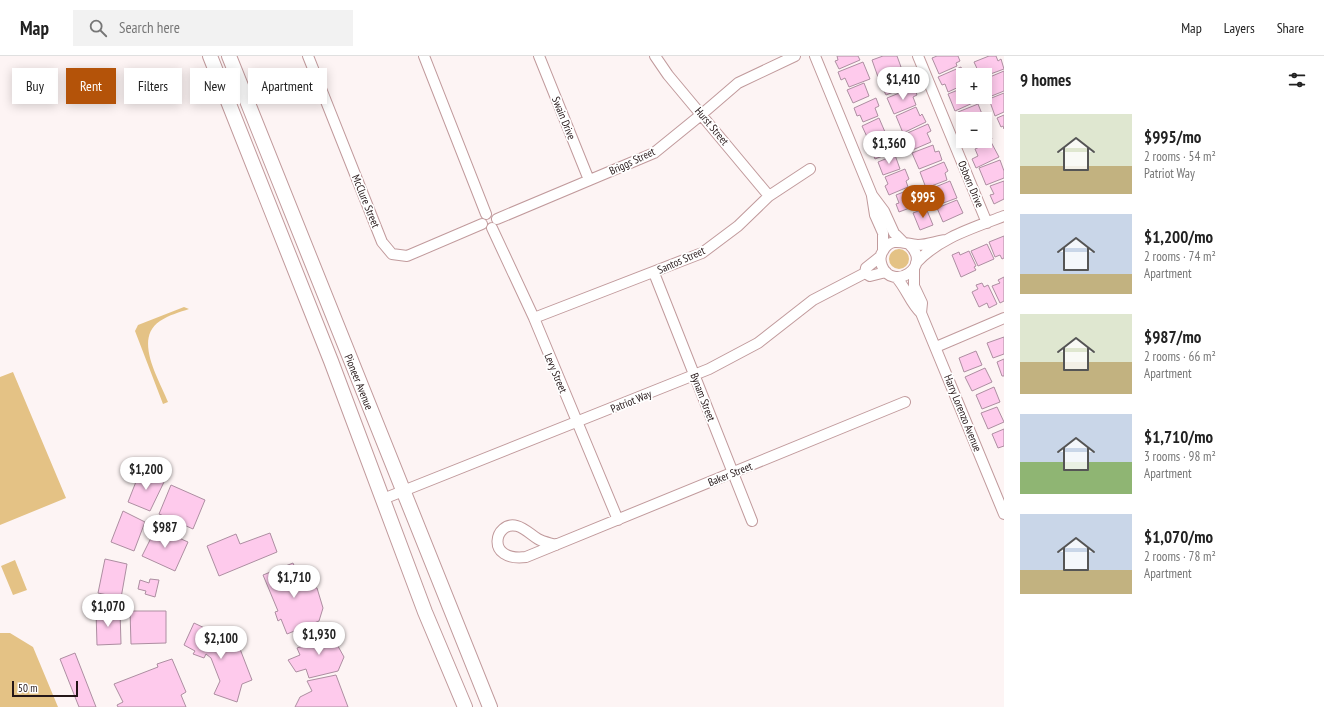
<!DOCTYPE html>
<html lang="en">
<head>
<meta charset="utf-8">
<style>
	body { margin:0; font-family:"PT Sans Narrow",sans-serif; background:#f2f2f2; color:#222; height:100vh; display:flex; flex-direction:column; font-size:15px; white-space:nowrap }
	* { box-sizing:border-box; margin:0 }
	p { font-size:13px; color:#767676 }
	.icon { flex:none; width:22px; height:22px; fill:none; stroke:currentColor; stroke-width:2; stroke-linecap:round; stroke-linejoin:round }
	.map { position:relative; flex:1; overflow:hidden }
	.panel { display:flex; flex-direction:column; background:#fff; width:320px }
	.panel>* { flex:none }
	.guide { position:absolute; left:12px; top:12px; width:380px; height:36px; display:flex; gap:8px }
	.buttons { position:absolute; left:956px; top:12px; display:grid; gap:8px }
	.buttons a { display:grid; place-items:center; width:36px; height:36px; border-radius:0px; background:#fff; box-shadow:0 2px 10px #0003; font-size:20px }
	.scale { position:absolute; left:12px; bottom:10px; width:66px; box-sizing:border-box; padding-left:4px; border:2px solid #251718; border-top:0; font-size:11px; line-height:14px; white-space:nowrap; color:#251718; -webkit-text-stroke:3px #fff; paint-order:stroke }
	.price { position:absolute; translate:-50% -34px; padding:0 9px; border-radius:14px; background:#fff; color:#222; font-size:13px; line-height:26px; filter:drop-shadow(0 1px 2px #0008) }
	.price::after { content:''; position:absolute; left:50%; top:24px; width:12px; height:9px; margin-left:-6px; background:inherit; clip-path:polygon(0 0,100% 0,50% 100%) }
	.price.active { background:#b45309; color:#fff }
	ul { padding:0; list-style:none }
	li { display:flex; align-items:center; gap:12px; height:100px; padding:0 16px }
	li span { display:grid; place-items:center; flex:none; width:112px; height:80px; border-radius:0px; color:#555 }
	li>.icon { margin-inline-start:auto }
	span .icon { width:48px; height:48px; fill:#fffc; stroke-width:1 }
	li b { font-size:17px }
	h2 { display:flex; justify-content:space-between; align-items:center; height:48px; padding:0 16px; font-size:17px }
	.chip { padding:0 14px; border-radius:0px; background:#fff; box-shadow:0 2px 10px #0003; font-size:14px; line-height:36px }
	.chip.active { background:#b45309; color:#fff }
	header { display:flex; align-items:center; gap:24px; box-sizing:border-box; height:56px; padding:0 20px; background:#fff; border-bottom:1px solid #e0e0e0 }
	header strong { font-size:19px }
	nav { display:flex; gap:22px; margin-inline-start:auto; font-size:14px }
	.search { width:280px; height:36px; background:#f2f2f2; display:flex; align-items:center; gap:10px; box-sizing:border-box; padding:0 14px; border-radius:0px; color:#767676; font-size:15px }
	main { display:flex; flex:1; min-height:0 }
	.map>svg:first-child { display:block }
	.green { fill:#e4c285 }
	.building { fill:#fecaec; stroke:#ad8ea1 }
	.lines { fill:none; stroke-linecap:round; stroke-linejoin:round }
	.street-casing { stroke:#c19a9c; stroke-width:12 }
	.secondary-casing { stroke:#c19a9c; stroke-width:16 }
	.street { stroke:#fff; stroke-width:10 }
	.secondary { stroke:#fff; stroke-width:14 }
	.labels { text-anchor:middle; stroke-width:3.5; stroke-linejoin:round; paint-order:stroke }
	.street-label { font-size:11px; fill:#251718; stroke:#fff }
</style>
</head>
<body>
<header>
<strong>Map</strong>
<div class="search"><svg class="icon" aria-label="search" viewBox="0 0 24 24"><circle cx="10" cy="10" r="6"/><path d="M15 15l6 6"/></svg>Search here</div>
<nav><a>Map</a><a>Layers</a><a>Share</a></nav>
</header>
<main>
<div class="map">
<svg width="1004" height="651" viewBox="0 0 1004 651">
	<rect width="100%" height="100%" fill="#fdf4f4"/>
	<path class="green" d="M889 203a10 10 0 1 1 20 0a10 10 0 1 1-20 0Z
		M184 251 189 253C180 256 169 259 160 265 133 283 159 323 168 346L163 348 135 275 138 269Z
		M13 316 66 442 0 469V321Z
		M15 504 27 534 13 539 1 510Z
		M0 577H10L33 591 58 651H0Z"/>
	<path class="building" d="M837 0H858L860 4 839 13 835 5 838 4Z
		M883 0H897L901 11 878 21 872 4Z
		M937 0H958L960 5 956 7 957 10 939 18 932 2Z
		M989 0H996L998 5 1001 3 1004 13 985 20 980 19 974 6Z
		M863 6 870 23 849 31 845 22 841 24 838 16Z
		M961 11 964 19 962 20 963 29 948 36 945 28 942 29 938 21Z
		M902 14 904 22 908 20 911 29 886 39 882 31 885 30 882 22Z
		M1004 15V35L989 41 985 31V23Z
		M864 27 869 40 853 47 847 34Z
		M914 31 917 39 913 41 916 49 894 58 887 42Z
		M963 32V41H973L975 46 955 55 948 38Z
		M1004 37V56L995 60 989 43Z
		M876 42 879 50 875 52 878 60 863 66 860 59 857 60 854 52Z
		M978 48 984 63H963V73L961 74 958 66 961 65 958 56Z
		M916 51 920 60 922 58 926 66 903 77 896 60Z
		M1004 59V73L1003 70 1001 71 997 62Z
		M879 62 885 76 868 83 862 70Z
		M928 68 931 75 927 77 931 86 910 95 903 79Z
		M987 70 992 83 972 91 969 85H985V71Z
		M891 78 898 94 875 103 872 96 876 95 872 85Z
		M991 86 999 101 976 112 972 103 978 100 975 93Z
		M933 89 935 96 939 95 942 104 919 113 912 97Z
		M895 99 900 113 883 119 878 106Z
		M1000 104 1004 115V122L986 129 979 112Z
		M944 106 948 115 945 117 947 124 926 132 920 116Z
		M905 113 909 123 906 125 908 131 889 139 885 130 888 128 885 121Z
		M950 125 957 142 935 150 928 134Z
		M1004 125V143L994 148 990 139 994 138 990 130Z
		M916 131 923 147 899 156 896 148 899 147 896 139Z
		M957 144 963 157 943 166 937 152Z
		M926 152 933 169 920 174 913 157Z
		M1004 180V202L1002 203 1000 199 995 201 989 186Z
		M987 188 994 203 978 210 971 195Z
		M969 195 976 210 974 211 976 214 961 221 952 199 959 196 960 199Z
		M1004 221V245L1000 247 992 230 1000 227 998 224Z
		M982 227 984 231 988 229 997 248 989 252 987 247 979 251 972 236 978 233 976 229Z
		M1004 281V298L993 302 987 287Z
		M976 295 982 309 964 316 959 302Z
		M1004 303V320H1002L997 306Z
		M985 312 992 326 972 335 965 321Z
		M994 331 1000 346 982 353 976 339Z
		M997 351 1004 366 988 373 981 357Z
		M1004 373V390L998 392 992 378Z
		M141 413 164 426 150 455 128 446Z
		M171 429 205 444 193 473 159 458Z
		M123 455 145 466 134 495 111 486Z
		M156 472 188 486 175 515 142 500Z
		M270 477 277 496 219 520 207 490 236 478 240 488Z
		M105 503 127 508 121 542 98 537Z
		M293 507 302 528 317 532 323 552 319 565 287 578 281 563 278 565 275 556 278 555 263 519Z
		M150 523 159 524 155 541 145 538 146 535 138 533 140 524 149 527Z
		M96 555H120L121 588 97 589Z
		M130 555H166V587L131 588Z
		M194 567 228 583 235 580 252 624 242 628 237 646 214 638 220 625 211 602 206 598 204 602 193 598 195 595 184 589Z
		M324 576 334 583 344 601 338 615 309 622 306 613 296 616 288 604 300 599 297 592 312 587 309 581Z
		M75 597 96 651H79L60 603Z
		M172 603 186 636 181 639 186 651H118L117 649 123 646 114 628 158 611 157 608Z
		M336 619 348 651H295L300 641 312 635 307 625Z"/>
	<g class="lines">
		<g class="street-casing">
			<path id="street" d="M308 0 382 186 392 198 407 200 482 168
				M424 0 486 158
				M539 0 589 124
				M655 0 668 19 769 140
				M815 0 872 139 884 155 894 177 903 186
				M918 0 987 167
				M872 140 875 159 883 177V194
				M497 163 654 97 702 58 738 27 795 0
				M492 172 534 262 618 464
				M909 188C934 211 892 236 882 210 880 205 880 199 883 195 891 179 906 189 918 189 927 189 937 185 946 184
				M916 207C939 182 973 172 1004 160
				M914 212V230L922 247 921 257 1004 458
				M654 217 752 465
				M865 217 866 212 881 200
				M865 217 870 220 886 216
				M896 221C907 233 910 247 921 257
				M534 262 702 197 738 170 769 140 810 113
				M936 291 1004 262
				M383 443 709 313 758 287 813 244 865 217
				M556 489C550 487 543 486 538 483 531 479 525 472 517 470 495 464 484 506 526 501L905 346"/>
		</g>
		<g class="secondary-casing">
			<path id="secondary" d="M210 0 331 305 425 556 465 651
				M229 0 490 651"/>
		</g>
		<use href="#street" class="street"/>
		<use href="#secondary" class="secondary"/>
	</g>
	<g class="labels">
		<g class="street-label">
			<text transform="translate(564 62) rotate(68)" y="4">Swain Drive</text>
			<text transform="translate(712 70) rotate(50)" y="4">Hurst Street</text>
			<text transform="translate(632 105) rotate(-25)" y="4">Briggs Street</text>
			<text transform="translate(971 128) rotate(67)" y="4">Osborn Drive</text>
			<text transform="translate(366 145) rotate(68)" y="4">McClure Street</text>
			<text transform="translate(681 204) rotate(-24)" y="4">Santos Street</text>
			<text transform="translate(556 317) rotate(67)" y="4">Levy Street</text>
			<text transform="translate(359 326) rotate(68)" y="4">Pioneer Avenue</text>
			<text transform="translate(703 341) rotate(69)" y="4">Bynam Street</text>
			<text transform="translate(631 345) rotate(-22)" y="4">Patriot Way</text>
			<text transform="translate(963 357) rotate(68)" y="4">Harry Lorenzo Avenue</text>
			<text transform="translate(730 418) rotate(-22)" y="4">Baker Street</text>
		</g>
	</g>
</svg>
<div class="buttons">
<a>+</a>
<a>−</a>
</div>
<div class="scale">50 m</div>
<b class="price" style="left:903px;top:45px">$1,410</b>
<b class="price" style="left:889px;top:109px">$1,360</b>
<b class="price active" style="left:923px;top:163px">$995</b>
<b class="price" style="left:146px;top:435px">$1,200</b>
<b class="price" style="left:165px;top:493px">$987</b>
<b class="price" style="left:294px;top:543px">$1,710</b>
<b class="price" style="left:108px;top:572px">$1,070</b>
<b class="price" style="left:319px;top:600px">$1,930</b>
<b class="price" style="left:221px;top:604px">$2,100</b>
<div class="guide">
<a class="chip">Buy</a>
<a class="chip active">Rent</a>
<a class="chip">Filters</a>
<a class="chip">New</a>
<a class="chip">Apartment</a>
</div>
</div>
<section class="panel">
<h2>9 homes<svg class="icon" aria-label="filters" viewBox="0 0 24 24"><path d="M4 7h16M4 17h16"/><circle cx="9" cy="7" r="2"/><circle cx="15" cy="17" r="2"/></svg></h2>
<ul>
<li><span style="background:linear-gradient(#dfe7d0 65%,#c2b280 0)"><svg class="icon" aria-label="home" viewBox="0 0 24 24"><path d="M3 11l9-7 9 7M6 9v11h12V9"/></svg></span><div><b>$995/mo</b><p>2 rooms · 54 m²</p><p>Patriot Way</p></div></li>
<li><span style="background:linear-gradient(#c9d6e8 75%,#c2b280 0)"><svg class="icon" aria-label="home" viewBox="0 0 24 24"><path d="M3 11l9-7 9 7M6 9v11h12V9"/></svg></span><div><b>$1,200/mo</b><p>2 rooms · 74 m²</p><p>Apartment</p></div></li>
<li><span style="background:linear-gradient(#dfe7d0 60%,#c2b280 0)"><svg class="icon" aria-label="home" viewBox="0 0 24 24"><path d="M3 11l9-7 9 7M6 9v11h12V9"/></svg></span><div><b>$987/mo</b><p>2 rooms · 66 m²</p><p>Apartment</p></div></li>
<li><span style="background:linear-gradient(#c9d6e8 60%,#8fb573 0)"><svg class="icon" aria-label="home" viewBox="0 0 24 24"><path d="M3 11l9-7 9 7M6 9v11h12V9"/></svg></span><div><b>$1,710/mo</b><p>3 rooms · 98 m²</p><p>Apartment</p></div></li>
<li><span style="background:linear-gradient(#c9d6e8 70%,#c2b280 0)"><svg class="icon" aria-label="home" viewBox="0 0 24 24"><path d="M3 11l9-7 9 7M6 9v11h12V9"/></svg></span><div><b>$1,070/mo</b><p>2 rooms · 78 m²</p><p>Apartment</p></div></li>
</ul>
</section>
</main>
</body>
</html>
